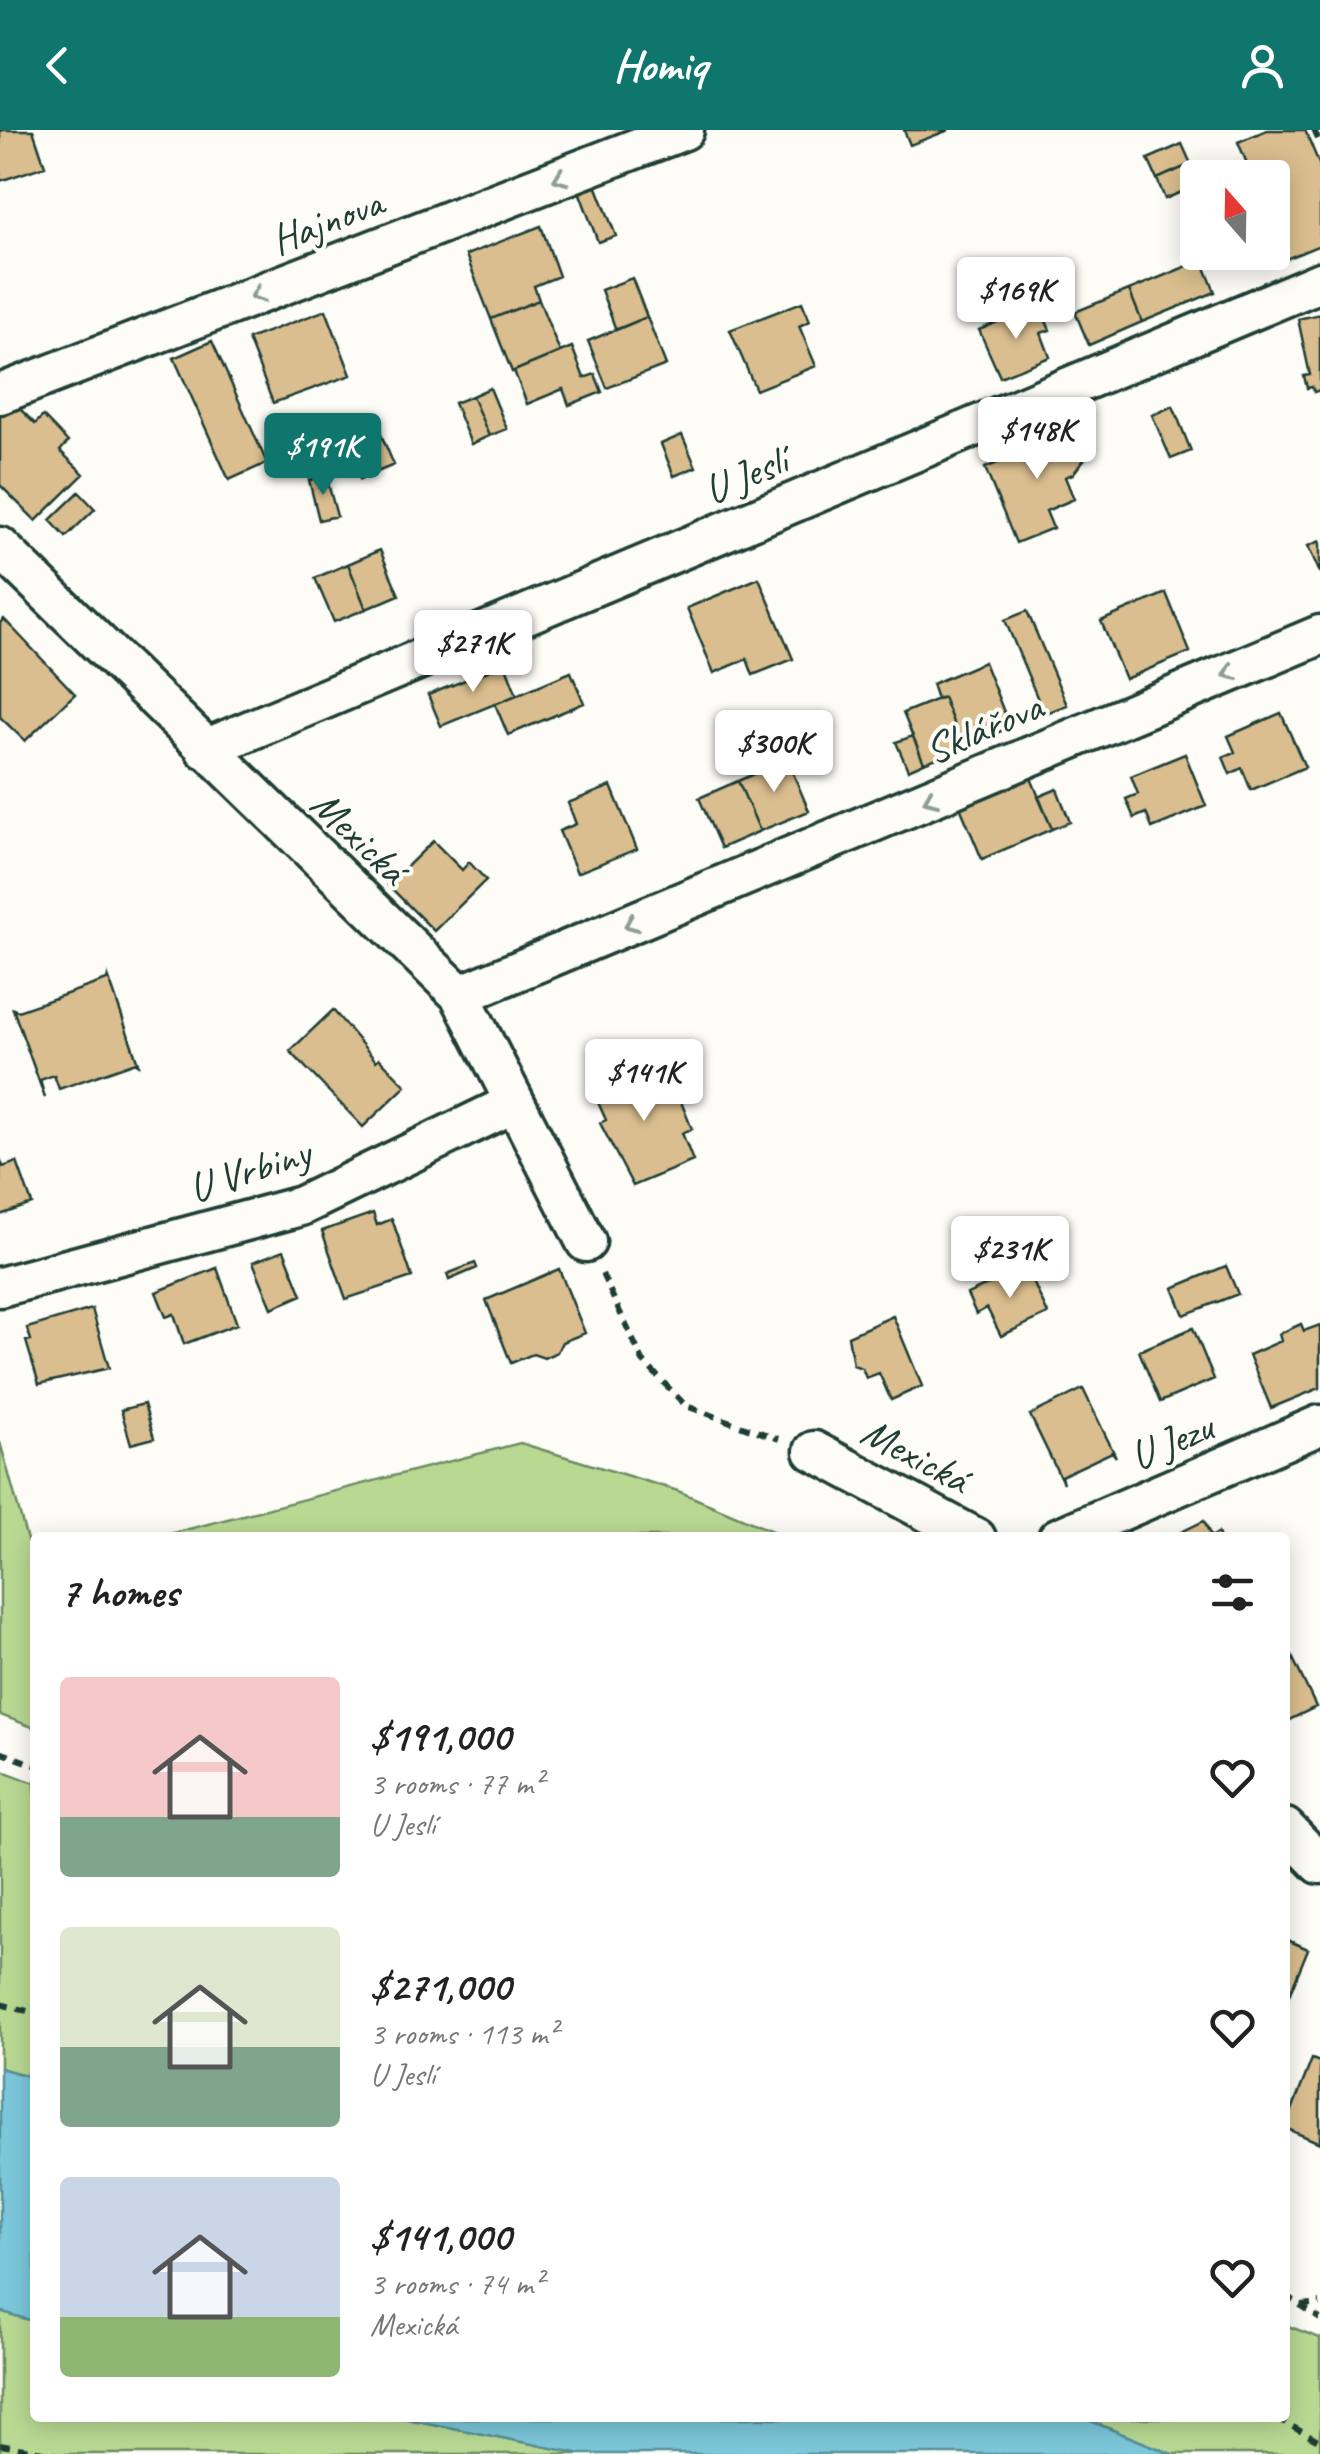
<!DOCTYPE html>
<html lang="en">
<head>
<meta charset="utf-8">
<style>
	body { margin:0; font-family:Caveat,sans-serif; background:#f6f6f6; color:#222; height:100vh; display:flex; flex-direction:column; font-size:38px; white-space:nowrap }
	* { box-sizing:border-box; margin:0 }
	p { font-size:32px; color:#767676 }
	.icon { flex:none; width:55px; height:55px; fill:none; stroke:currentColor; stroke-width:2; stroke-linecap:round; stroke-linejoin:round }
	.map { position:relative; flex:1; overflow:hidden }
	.sheet { position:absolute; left:30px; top:1402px; width:1260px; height:890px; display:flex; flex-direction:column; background:#fff; border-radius:10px; box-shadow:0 5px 25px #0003 }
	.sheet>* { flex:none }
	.needle { width:65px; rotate:340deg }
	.controls { position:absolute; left:1180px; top:30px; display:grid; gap:20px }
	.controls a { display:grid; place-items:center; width:110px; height:110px; border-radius:10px; background:#fff; box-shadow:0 5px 25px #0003; font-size:50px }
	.price { position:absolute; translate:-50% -85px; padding:0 22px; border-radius:10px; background:#fff; color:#222; font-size:32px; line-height:65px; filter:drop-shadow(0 2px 5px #0008) }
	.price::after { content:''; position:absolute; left:50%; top:60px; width:30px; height:22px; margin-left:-15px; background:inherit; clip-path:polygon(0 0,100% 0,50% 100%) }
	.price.on { background:#0f766e; color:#fff }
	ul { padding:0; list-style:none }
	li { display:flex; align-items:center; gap:30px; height:250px; padding:0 30px }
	li span { display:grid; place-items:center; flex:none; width:280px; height:200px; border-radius:10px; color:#555 }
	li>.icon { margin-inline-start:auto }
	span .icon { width:120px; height:120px; fill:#fffc; stroke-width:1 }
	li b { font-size:42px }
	h2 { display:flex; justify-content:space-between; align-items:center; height:120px; padding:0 30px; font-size:42px }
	header { display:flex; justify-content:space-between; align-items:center; height:130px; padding:0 30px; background:#0f766e; color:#fff; font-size:45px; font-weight:700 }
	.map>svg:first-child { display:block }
	.green { fill:#b9d993; stroke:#6c8b64; stroke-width:2.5 }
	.water { fill:#7bc7da; stroke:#569098; stroke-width:2.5 }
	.building { fill:#dabe8f; stroke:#1f3d34; stroke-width:2.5 }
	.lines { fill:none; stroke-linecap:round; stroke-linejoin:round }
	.minor-casing { stroke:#1f3d34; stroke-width:45 }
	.path { stroke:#1f3d34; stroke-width:6; stroke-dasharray:10 8; stroke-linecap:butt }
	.minor { stroke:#fdfcf7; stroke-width:38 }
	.oneway { stroke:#8e9c96 }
	.labels { text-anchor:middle; stroke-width:8; stroke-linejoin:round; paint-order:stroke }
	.street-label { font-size:42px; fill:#1f3d34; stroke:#fdfcf7 }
</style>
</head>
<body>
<header><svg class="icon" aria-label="back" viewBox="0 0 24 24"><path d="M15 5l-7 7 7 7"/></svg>Homiq<svg class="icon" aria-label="person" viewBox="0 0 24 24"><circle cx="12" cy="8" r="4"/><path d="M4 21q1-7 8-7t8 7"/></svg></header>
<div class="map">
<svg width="1320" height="2324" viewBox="0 0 1320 2324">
	<rect width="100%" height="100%" fill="#fdfcf7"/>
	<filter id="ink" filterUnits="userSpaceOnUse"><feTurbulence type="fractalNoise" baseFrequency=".01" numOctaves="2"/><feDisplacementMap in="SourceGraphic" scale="20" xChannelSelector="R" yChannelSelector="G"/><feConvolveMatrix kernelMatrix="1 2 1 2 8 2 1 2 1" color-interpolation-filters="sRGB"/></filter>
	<g filter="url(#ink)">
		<path class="green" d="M0 1312 35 1439V1598L0 1585Z
			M520 1313 678 1361 786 1407H158Z
			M0 1640 35 1653V1948L0 1938Z
			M0 2181 35 2192V2288H403L582 2324H0Z
			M1285 2195 1320 2208V2324H1172L1083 2288H1285Z"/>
		<path class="water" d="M0 1938 35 1948V2192L0 2181Z
			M403 2288H1083L1172 2324H582Z"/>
		<path class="building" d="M0 0H33L45 36 0 51Z
			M904 0H949L910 15Z
			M1267 0H1305L1320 36V115L1286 129 1272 96V48H1253L1238 12Z
			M1182 14 1191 34 1157 49 1148 29Z
			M1191 34 1198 55 1165 69 1157 49Z
			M593 47 616 106 598 112 576 53Z
			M541 96 559 146 534 156 539 170 491 189 466 125Z
			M1202 130 1215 162 1142 192 1129 160Z
			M632 148 647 187 616 200 601 160Z
			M1129 160 1142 192 1089 215 1075 182Z
			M539 170 560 222 512 242 491 189Z
			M802 172 810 191 799 196 816 236 756 260 730 200Z
			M1030 178 1034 188 1043 184 1050 200 1041 203 1050 227 1000 247 979 200Z
			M326 180 351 245 273 273 248 209Z
			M1320 184V260L1314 262 1312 257 1307 258 1304 246 1310 245 1298 189Z
			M647 187 666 235 607 258 588 211Z
			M212 211 267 333 229 350 174 228Z
			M572 217 584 248 595 244 602 262 569 275 563 259 527 274 514 241Z
			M490 258 507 299 489 306 472 266Z
			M472 266 489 306 471 314 454 273Z
			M11 270 35 294 43 286 68 312 60 321 84 344 36 391 0 355V278Z
			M1173 276 1191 321 1171 329 1152 285Z
			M1072 292 1086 327 1073 344 1065 347 1074 369 1046 381 1053 398 1016 413 985 338 1048 312 1045 304Z
			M380 302 394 335 360 349 346 316Z
			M682 305 696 337 674 346 661 314Z
			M326 346 337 386 319 390 309 350Z
			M79 362 95 379 66 407 50 390Z
			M1320 411V443L1308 416Z
			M380 420 399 465 366 479 348 434Z
			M348 434 366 479 334 492 315 448Z
			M759 448 793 529 753 545 747 529 714 543 687 478Z
			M1166 463 1190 522 1125 549 1101 491Z
			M1027 481 1067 575 1044 584 1005 490Z
			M4 489 75 564 25 611 0 587V493Z
			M984 532 1010 597 963 618 943 567 937 569 932 554Z
			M505 534 517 565 441 596 428 565Z
			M571 542 584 573 508 605 495 574Z
			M943 567 963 618 924 633 903 583Z
			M1281 583 1305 637 1251 660 1242 638 1230 644 1223 627 1235 622 1228 606Z
			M913 606 924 633 908 640 896 612Z
			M1185 624 1206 676 1152 698 1146 683 1134 688 1126 669 1138 664 1131 646Z
			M787 629 809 681 760 701 738 651Z
			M1031 648 1052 699 982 729 960 677Z
			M738 651 760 701 721 718 699 668Z
			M611 656 637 719 577 743 559 701 576 694 568 673Z
			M1057 659 1070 692 1052 699 1038 667Z
			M433 711 462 740 469 732 486 750 434 801 388 755Z
			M108 846 139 936 136 932 59 959 54 945 40 950 45 968 13 879 18 881 107 850Z
			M333 880 376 931 379 928 406 956 363 997 290 921Z
			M653 933 664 961 675 957 692 999 682 1003 693 1031 633 1056 600 993 606 990 592 959Z
			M0 1028 3 1037 17 1032 32 1074 0 1085Z
			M373 1083 377 1095 392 1089 412 1147 346 1169 322 1101Z
			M284 1120 302 1165 272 1178 253 1132Z
			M475 1133 477 1138 449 1150 447 1144Z
			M1226 1136 1238 1164 1184 1185 1173 1158Z
			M1026 1137 1048 1184 1001 1206 987 1178 976 1184 967 1164Z
			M217 1138 237 1194 184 1214 174 1184 166 1187 156 1162Z
			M559 1139 585 1203 562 1212 557 1222 544 1228 533 1224 511 1233 486 1170Z
			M92 1179 109 1238 39 1254 26 1211 31 1210 27 1198Z
			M893 1186 922 1256 891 1270 879 1243 866 1248 862 1238 853 1235 848 1206Z
			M1301 1194 1304 1201 1320 1195V1258L1271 1278 1249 1225 1281 1211 1279 1204Z
			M1193 1198 1214 1249 1160 1272 1139 1221Z
			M1083 1259 1116 1327 1112 1322 1061 1346 1063 1353 1030 1285Z
			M144 1274 154 1308 131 1314 121 1280Z
			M1204 1391 1211 1407 1218 1403 1220 1408H1169Z
			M1286 1514 1316 1577 1285 1592V1515Z
			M1285 1809 1308 1819 1285 1875Z
			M1312 1929 1320 1932V2013L1285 1998Z"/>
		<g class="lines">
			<g class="minor-casing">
				<path id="minor" d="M0 264 684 0
					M0 417 460 865 586 1112
					M205 619 1320 152
					M460 865 1320 505
					M0 1157 301 1076 514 973
					M814 1321 976 1408
					M1058 1408 1320 1295
					M1285 1698 1320 1734"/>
			</g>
			<path class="path" d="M1314 0 1320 14
				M602 1144 643 1231 686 1276 779 1309
				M0 1622 35 1635
				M0 1874 35 1883
				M1285 2165 1320 2189
				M1301 2175 1320 2173
				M1277 2288 1320 2312
				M0 2315 55 2324"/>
			<use href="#minor" class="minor"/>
		</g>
		<defs><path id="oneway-chevron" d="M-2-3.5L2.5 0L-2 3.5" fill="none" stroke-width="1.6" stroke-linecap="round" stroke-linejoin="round" transform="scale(2.5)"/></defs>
		<g class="oneway">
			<use href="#oneway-chevron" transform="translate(560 48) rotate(159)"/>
			<use href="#oneway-chevron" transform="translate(257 165) rotate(159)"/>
			<use href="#oneway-chevron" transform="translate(1230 543) rotate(157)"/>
			<use href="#oneway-chevron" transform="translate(930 669) rotate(157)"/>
			<use href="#oneway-chevron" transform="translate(631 794) rotate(157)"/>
		</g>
	</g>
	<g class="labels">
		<g class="street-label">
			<text transform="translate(326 90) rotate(-21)" y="15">Hajnova</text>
			<text transform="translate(745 344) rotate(-23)" y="15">U Jeslí</text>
			<text transform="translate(983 597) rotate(-23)" y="15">Sklářova</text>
			<text transform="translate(360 706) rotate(44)" y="15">Mexická</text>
			<text transform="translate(249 1039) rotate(-18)" y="15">U Vrbiny</text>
			<text transform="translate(1171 1310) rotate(-23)" y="15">U Jezu</text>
			<text transform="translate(916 1324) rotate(28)" y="15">Mexická</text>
		</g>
	</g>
</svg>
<div class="controls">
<a><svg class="needle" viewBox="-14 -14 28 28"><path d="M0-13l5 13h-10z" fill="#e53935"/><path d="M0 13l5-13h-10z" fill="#767676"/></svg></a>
</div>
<b class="price" style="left:1016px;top:212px">$169K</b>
<b class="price" style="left:1037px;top:352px">$148K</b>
<b class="price on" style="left:323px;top:368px">$191K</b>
<b class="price" style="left:473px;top:565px">$271K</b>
<b class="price" style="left:774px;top:665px">$300K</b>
<b class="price" style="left:644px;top:994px">$141K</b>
<b class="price" style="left:1010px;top:1171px">$231K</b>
<section class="sheet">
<h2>7 homes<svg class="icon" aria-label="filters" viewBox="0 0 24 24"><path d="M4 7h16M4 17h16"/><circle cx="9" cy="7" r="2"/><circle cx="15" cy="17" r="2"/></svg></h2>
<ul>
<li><span style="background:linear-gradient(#f6c9c9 70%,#7fa58c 0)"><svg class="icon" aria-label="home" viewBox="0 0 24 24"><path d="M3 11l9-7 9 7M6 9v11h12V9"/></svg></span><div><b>$191,000</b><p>3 rooms · 77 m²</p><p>U Jeslí</p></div><svg class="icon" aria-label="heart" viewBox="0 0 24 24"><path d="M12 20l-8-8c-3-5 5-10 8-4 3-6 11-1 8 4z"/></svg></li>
<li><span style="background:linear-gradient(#dfe7d0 60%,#7fa58c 0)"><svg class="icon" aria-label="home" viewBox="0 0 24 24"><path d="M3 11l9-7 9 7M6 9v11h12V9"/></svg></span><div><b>$271,000</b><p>3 rooms · 113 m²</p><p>U Jeslí</p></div><svg class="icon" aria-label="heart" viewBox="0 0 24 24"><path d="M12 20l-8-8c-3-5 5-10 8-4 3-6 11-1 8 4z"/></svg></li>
<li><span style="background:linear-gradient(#c9d6e8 70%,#8fb573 0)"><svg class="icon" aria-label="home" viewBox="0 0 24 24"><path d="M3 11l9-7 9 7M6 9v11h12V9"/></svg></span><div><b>$141,000</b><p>3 rooms · 74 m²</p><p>Mexická</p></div><svg class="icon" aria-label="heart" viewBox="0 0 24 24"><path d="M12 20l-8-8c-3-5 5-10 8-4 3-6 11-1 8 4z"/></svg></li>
</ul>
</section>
</div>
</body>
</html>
